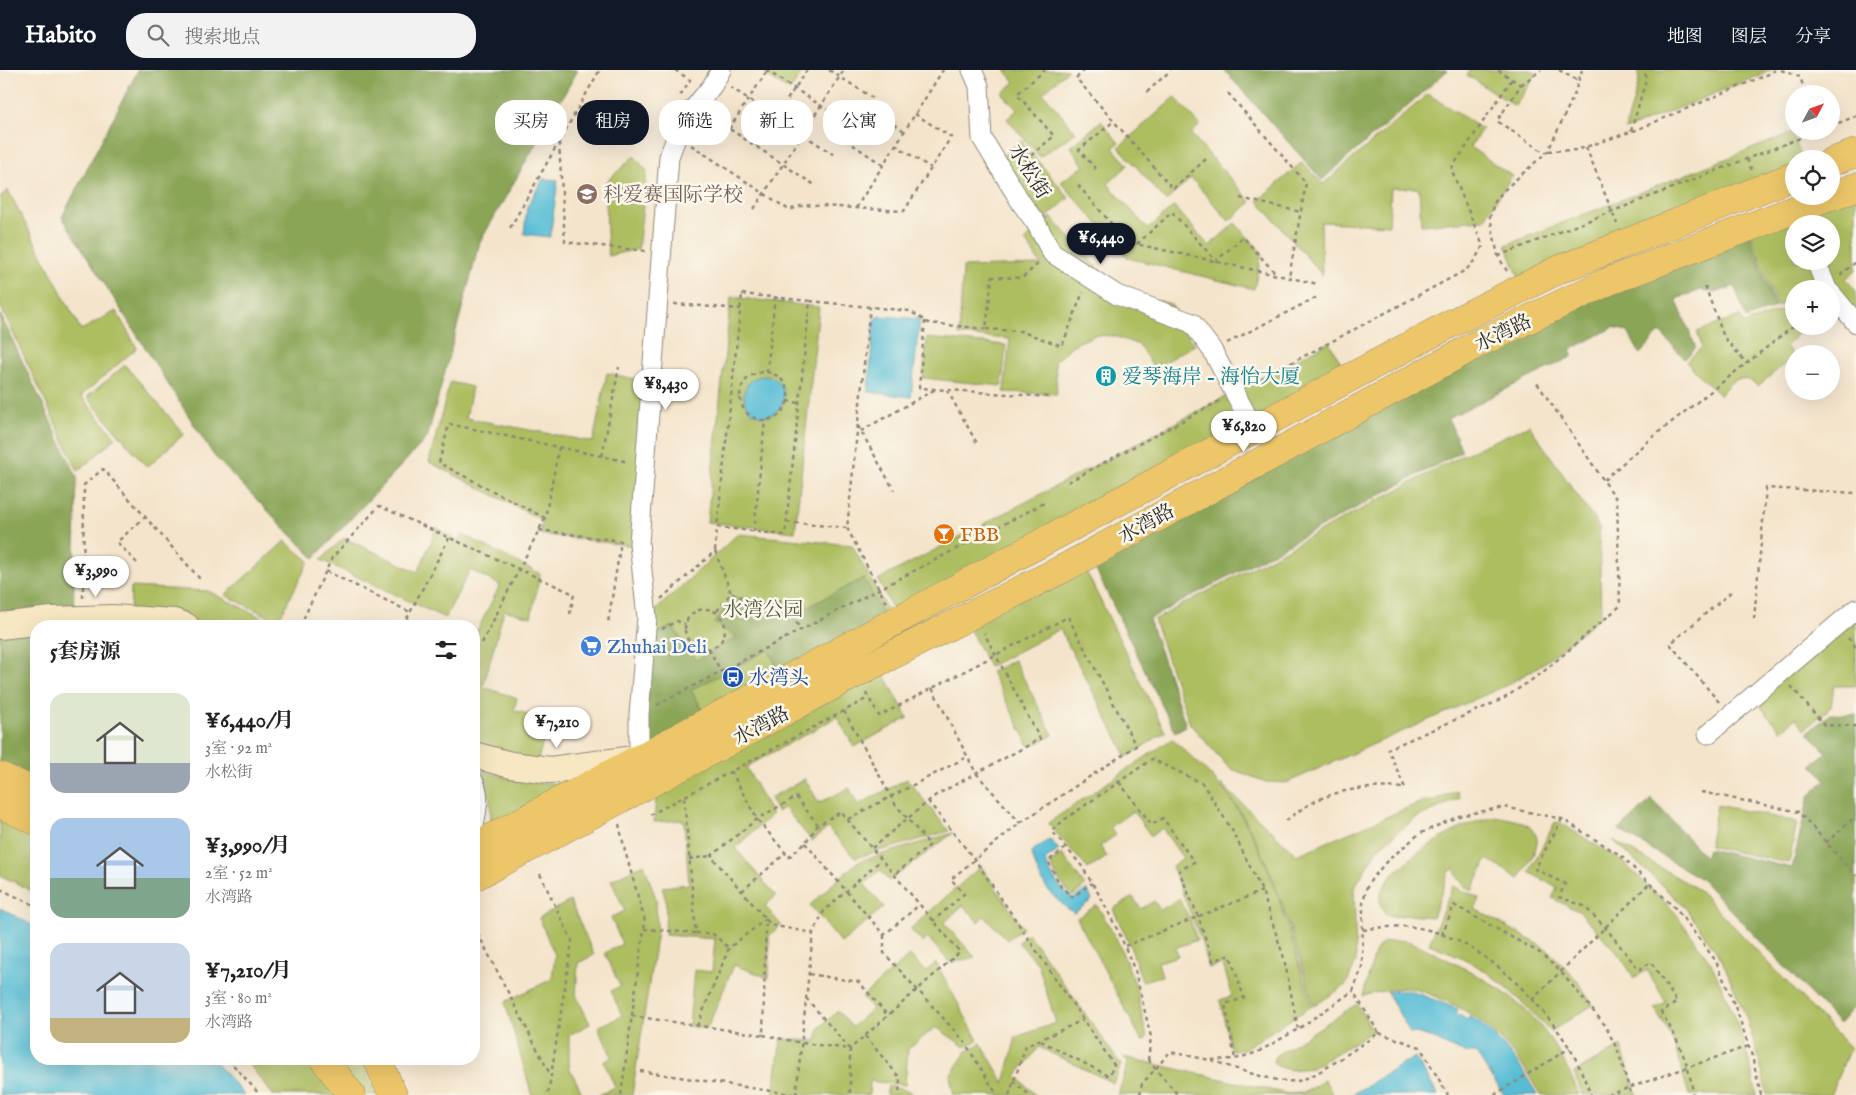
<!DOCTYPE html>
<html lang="zh">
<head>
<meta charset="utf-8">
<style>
	body { margin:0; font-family:"IM FELL English","Noto Serif SC",serif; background:#f2f2f2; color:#222; height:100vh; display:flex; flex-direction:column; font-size:19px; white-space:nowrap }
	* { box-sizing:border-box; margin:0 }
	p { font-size:16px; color:#767676 }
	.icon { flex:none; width:28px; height:28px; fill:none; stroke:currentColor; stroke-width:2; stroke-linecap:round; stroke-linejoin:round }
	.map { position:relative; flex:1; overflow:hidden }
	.drawer { position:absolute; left:30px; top:550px; width:450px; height:445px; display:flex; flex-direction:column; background:#fff; border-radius:20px; box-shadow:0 5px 20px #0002 }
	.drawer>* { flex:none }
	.guide { position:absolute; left:495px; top:30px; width:475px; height:45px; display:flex; gap:10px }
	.needle { width:32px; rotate:49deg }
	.tools { position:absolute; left:1785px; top:15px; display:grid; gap:10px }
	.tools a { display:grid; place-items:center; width:55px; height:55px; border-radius:50%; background:#fff; box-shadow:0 5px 20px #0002; font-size:25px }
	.price { position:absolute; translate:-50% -42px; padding:0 11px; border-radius:18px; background:#fff; color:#222; font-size:16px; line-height:32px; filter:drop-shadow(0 1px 2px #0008) }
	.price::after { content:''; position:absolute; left:50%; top:30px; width:15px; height:11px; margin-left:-8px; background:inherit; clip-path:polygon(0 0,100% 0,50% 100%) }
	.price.selected { background:#111827; color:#fff }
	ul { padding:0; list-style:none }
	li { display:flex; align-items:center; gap:15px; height:125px; padding:0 20px }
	li span { display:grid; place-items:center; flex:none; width:140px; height:100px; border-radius:15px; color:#555 }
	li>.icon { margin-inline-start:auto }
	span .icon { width:60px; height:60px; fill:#fffc; stroke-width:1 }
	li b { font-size:21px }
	h2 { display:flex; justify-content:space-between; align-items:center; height:60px; padding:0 20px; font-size:21px }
	.tag { padding:0 18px; border-radius:20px; background:#fff; box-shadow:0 5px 20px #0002; font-size:18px; line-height:45px }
	.tag.selected { background:#111827; color:#fff }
	header { display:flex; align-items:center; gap:30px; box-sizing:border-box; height:70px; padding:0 25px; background:#111827; color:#fff }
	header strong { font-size:24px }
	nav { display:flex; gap:28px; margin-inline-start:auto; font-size:18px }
	.search { width:350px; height:45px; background:#f2f2f2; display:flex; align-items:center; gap:12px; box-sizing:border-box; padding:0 18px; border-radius:20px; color:#767676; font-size:19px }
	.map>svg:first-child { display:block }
	.green { fill:#adbe61; stroke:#6c7446 }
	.forest { fill:#8aa557; stroke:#5a6841 }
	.water { fill:#57bdd5; stroke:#417480 }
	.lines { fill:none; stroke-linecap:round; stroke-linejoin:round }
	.street-casing { stroke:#90887b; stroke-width:21 }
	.secondary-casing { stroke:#90887b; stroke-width:28 }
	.primary-casing { stroke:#90887b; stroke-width:29 }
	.highway-casing { stroke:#90887b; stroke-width:29 }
	.path { stroke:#90887b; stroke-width:2.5; stroke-dasharray:4 4; stroke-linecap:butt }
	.street { stroke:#fff; stroke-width:19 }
	.secondary { stroke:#f7e8c3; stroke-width:26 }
	.primary { stroke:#ecc669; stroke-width:28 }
	.highway { stroke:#ecc669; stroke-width:28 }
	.path-bridge { stroke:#90887b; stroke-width:2.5; stroke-dasharray:4 4; stroke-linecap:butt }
	.labels { text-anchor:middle; stroke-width:5; stroke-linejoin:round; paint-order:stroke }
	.street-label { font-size:20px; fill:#2b2b2b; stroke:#fbf7ec }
	.education-label { font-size:20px; fill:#785e54; stroke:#fbf7ec; text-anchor:start }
	.culture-label { font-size:20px; fill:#0d838f; stroke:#fbf7ec; text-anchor:start }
	.food-label { font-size:20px; fill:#c56008; stroke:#fbf7ec; text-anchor:start }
	.park-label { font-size:20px; fill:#52573b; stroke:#fbf7ec }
	.shop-label { font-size:20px; fill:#366cbe; stroke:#fbf7ec; text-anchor:start }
	.transit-label { font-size:20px; fill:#164399; stroke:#fbf7ec; text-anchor:start }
</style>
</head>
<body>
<header>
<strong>Habito</strong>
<div class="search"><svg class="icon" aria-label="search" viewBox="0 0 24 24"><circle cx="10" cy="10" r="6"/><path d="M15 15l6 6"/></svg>搜索地点</div>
<nav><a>地图</a><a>图层</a><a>分享</a></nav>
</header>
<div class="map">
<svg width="1856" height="1025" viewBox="0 0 1856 1025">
	<rect width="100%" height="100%" fill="#fbf7ec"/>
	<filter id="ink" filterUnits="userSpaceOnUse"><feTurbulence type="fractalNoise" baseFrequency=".02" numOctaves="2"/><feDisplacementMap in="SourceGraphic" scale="10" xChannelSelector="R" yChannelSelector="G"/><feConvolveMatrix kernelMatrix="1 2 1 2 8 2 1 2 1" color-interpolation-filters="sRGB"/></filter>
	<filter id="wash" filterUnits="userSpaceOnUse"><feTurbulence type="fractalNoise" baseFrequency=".0096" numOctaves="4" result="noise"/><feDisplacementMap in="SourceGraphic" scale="20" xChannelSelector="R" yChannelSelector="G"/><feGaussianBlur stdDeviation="1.12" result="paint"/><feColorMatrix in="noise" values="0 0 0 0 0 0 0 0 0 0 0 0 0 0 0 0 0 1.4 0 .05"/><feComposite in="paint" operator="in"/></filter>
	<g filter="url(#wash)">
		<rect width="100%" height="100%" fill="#f4e4cb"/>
		<path class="green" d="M769 0H803L790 21 765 5Z
			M1005 0H1068L1043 23 1076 62 1040 87 1007 49 1017 40 1002 23 1015 12Z
			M1471 0H1532L1537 3 1515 36 1467 5Z
			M1638 0H1772L1625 60 1639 11Z
			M1428 24 1482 59 1470 77 1512 106 1484 150 1421 155 1419 118H1391L1389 155 1321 152 1322 205 1258 131 1302 92 1323 114Z
			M1175 27 1200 55 1191 64 1251 132 1229 151 1191 108 1166 131 1119 77Z
			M1101 51 1119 73 1113 78 1128 95 1108 114 1148 159 1174 136 1209 176 1235 153 1262 183 1254 219 1128 188 1061 112 1084 96 1071 77Z
			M1792 63 1802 89H1794V103L1521 213 1506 175Z
			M1021 71 1069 128 1030 162 987 98Z
			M634 86 647 101 638 179 608 186 605 113Z
			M8 120 81 260 116 241 137 278 81 326 116 368 78 401 0 235V127Z
			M1856 122V200L1846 209 1856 221V246L1830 215 1821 191H1831V154H1807L1802 141Z
			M1796 143 1800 154H1794V191H1813L1822 216 1816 219H1794V229L1777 237 1749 160Z
			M1051 147 1118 220 1171 234 1194 275 1154 298 1139 275 1114 266 1095 265 1073 275 1055 291 1057 324 1004 322 1010 269 959 265 963 197 1041 195 1025 170Z
			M731 227 819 237 795 462 707 452Z
			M1794 236V256H1805L1786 276 1794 286 1758 316C1741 303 1730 309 1720 326L1686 292 1702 277 1697 262 1740 246 1744 254Z
			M927 268 1006 275 1002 316 923 308Z
			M1329 272 1347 304 895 544 878 510Z
			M125 295 184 364 147 397 87 327Z
			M607 303 645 311 634 476 540 464 542 450 429 392 450 312 472 317 466 348 593 372Z
			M1529 355 1599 457 1601 546 1541 595 1505 616 1286 713 1266 712 1229 698 1190 654 1154 550 1459 387Z
			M437 458 459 471 462 464 540 504 531 547 504 540 483 617 517 628 514 640 549 650 537 693 474 681V567L500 515 470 500 445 548 321 490 344 468 418 502Z
			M738 464 852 475 893 551 640 688 648 547Z
			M285 471 309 491 278 551 225 525Z
			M1083 495 1165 662 1127 687 1060 559 989 597 967 554Z
			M131 517 208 521 279 556H199L173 548 130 545Z
			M1856 546V616H1834L1831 637 1805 659 1796 648 1781 661 1761 637 1771 617Z
			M1014 590 1053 665 1030 677 991 602Z
			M881 598 908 648 854 677 837 647 746 697 772 745 735 778 776 826 765 836 781 855 769 866V908L734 895 707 959 689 956 694 900 712 902 715 869 665 865 666 830 662 817 689 814 684 750 654 752 657 717Z
			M1172 669C1190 686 1211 703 1226 723 1272 784 1289 864 1312 936L1242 980 1231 981 1220 930 1232 926 1223 894 1208 898 1201 870 1172 796 1183 788 1162 758 1151 766 1133 741 1110 757 1116 765 1100 776 1107 787 1088 799 1048 753Z
			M477 700 527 712 570 714 490 758C492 732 491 722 477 700Z
			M805 709 819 733 849 718 858 735 907 709 949 761 855 788 828 758 812 771 784 737 777 742 770 728Z
			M1221 714 1297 785 1426 730 1428 732 1457 721 1460 728 1416 748 1378 778 1354 818 1356 892 1346 915 1314 936C1290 859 1271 779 1221 714Z
			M1717 735 1797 752 1789 793 1709 776Z
			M0 745 36 764V823L0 805Z
			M1499 747C1514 749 1543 755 1536 777 1533 788 1525 799 1519 809L1487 789 1472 821C1463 815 1457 810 1455 799L1449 801 1433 847 1407 845 1393 847 1386 845C1383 840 1379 834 1380 827 1386 797 1451 759 1479 751 1485 749 1492 748 1499 747Z
			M1555 752 1561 753 1623 792 1674 841 1711 893 1734 944 1748 987 1757 1025H1689L1671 965 1655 939 1666 932 1647 900 1634 908 1621 887 1580 842 1552 828 1557 818 1529 802Z
			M953 763 889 811 880 800 864 814 884 837 841 873 810 835 857 792Z
			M1613 770 1699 820 1850 978 1830 1025H1767L1760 992 1746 947 1722 890 1684 836Z
			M1062 784 1085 816 1073 826C1062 816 1056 807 1050 793Z
			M644 794 656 829 657 861 632 1025H599L615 1017 604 992 612 987 598 957 622 946 611 921 620 916 605 883 622 874 611 847 625 841 611 810Z
			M981 796 1023 858 1007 870 984 846 978 852 963 835 944 853 975 887 950 893 928 868 923 873 910 859Z
			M1453 816 1479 828 1475 839 1547 879 1576 909 1593 935 1550 962C1527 936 1502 910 1472 893 1459 885 1443 880 1429 874Z
			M1133 827 1141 839 1154 831 1160 840 1179 829 1190 849 1197 870 1175 878 1178 886 1158 892 1162 906 1142 911 1129 873 1113 839Z
			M570 831 594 885 578 893 576 925 590 954 569 965V997L583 1025H532L505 932 552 909 555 885 539 848Z
			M1097 835 1116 868 1135 913 1147 968 1142 971 1077 848Z
			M1028 863 1121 995 1113 1013 1039 977 1016 1006 1036 1025H954L950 1006 967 981 981 973 1004 1013 1016 967 1056 953 1038 894 1018 872Z
			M1404 870C1419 874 1432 882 1446 889 1513 921 1552 954 1579 1025H1540C1516 979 1483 944 1434 926 1426 923 1416 918 1408 918 1393 918 1378 922 1363 926L1376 879 1384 872Z
			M910 885 925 902 936 893 978 970 965 977 936 957 908 979 905 1015 870 1011 869 1025H773L781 969 817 971 819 958 838 941 852 957 872 939 862 927Z
			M1357 934 1373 961 1312 998 1289 1000 1277 996 1273 991 1275 986Z
			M1621 976 1637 1025H1583L1574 1003Z
			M1124 987 1288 1024 1303 1023 1325 1010 1333 1025H1118L1128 993Z
			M245 989H317L345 1025H273Z
			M334 989H360L377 1025H358Z
			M888 1016 909 1021 914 1025H886Z"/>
		<path class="forest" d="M138 0H578L480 172 427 368 314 488 214 386 62 147Z
			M1224 0H1448L1322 110Z
			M1748 162 1775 237 1746 249 1735 216 1715 223 1701 220 1676 229 1696 278 1685 289 1660 262 1640 284 1628 262 1614 257 1570 280 1573 286 1448 348 1462 381 1149 549 1186 656 1175 662 1091 490 1484 276Z
			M0 244 77 407 73 549 36 556V721L0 705Z
			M864 508 886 550 782 606 768 580 691 620 707 648 643 682 653 565 672 556 697 590 737 567 714 553 734 528 790 546Z
			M1830 644 1856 645V935L1839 954 1701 809 1619 760 1652 729 1705 787 1708 779 1792 798 1809 726 1826 710 1812 695 1826 682 1808 662Z"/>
		<path class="water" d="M543 109 558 110 550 167 524 164 527 137Z
			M883 246 920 249 911 327 868 322 874 251 878 247Z
			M744 326a20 20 0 1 1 40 0a20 20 0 1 1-40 0Z
			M1050 769 1059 780 1045 790C1051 807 1060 818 1073 829L1087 819 1092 830 1074 843C1048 825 1040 812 1031 782Z
			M0 838 36 857V989H213L244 1025H0Z
			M1394 921H1411L1458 939 1456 943 1467 950 1470 946C1499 966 1520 993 1537 1025H1504L1476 983C1472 983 1467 983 1464 982 1445 977 1431 963 1410 963L1387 922Z
			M1415 987 1438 1025H1350H1351Z"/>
	</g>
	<g filter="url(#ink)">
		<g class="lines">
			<g class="street-casing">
				<path id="street" d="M972 0 979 16 982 68 1022 134 1036 153 1052 183 1117 225 1192 253 1212 280 1254 359
					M1816 191 1827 219
					M1831 223 1856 253
					M1708 664 1856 539
					M639 688V645L647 547 639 473 669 87 681 54 712 16 721 0
					M474 712C481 727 476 742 474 756"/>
			</g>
			<g class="secondary-casing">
				<path id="secondary" d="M0 556 52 550 112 548 174 552 186 556
					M474 685 511 695 550 700 634 689"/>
			</g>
			<g class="primary-casing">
				<path id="primary" d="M1831 92 1856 83
					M1831 126 1856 117
					M474 777 1448 255 1558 200 1794 106
					M474 807 855 604 1068 496 1483 271 1607 212 1830 126"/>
			</g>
			<g class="highway-casing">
				<path id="highway" d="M0 706 36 722
					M0 734 36 751
					M324 989 351 1025
					M377 989 393 1025"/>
			</g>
			<path class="path" d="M675 0 690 10 680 26
				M766 0 854 57
				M829 0 873 28
				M1085 0 1076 8 1173 119 1206 89
				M1498 0 1521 15 1497 51 1545 83
				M1559 0 1578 11
				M1781 0 1800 7 1806 24
				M1521 15 1541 0
				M730 17 836 86
				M1147 22 1171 0
				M1228 23 1306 113 1289 207
				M867 37 904 61
				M710 46 816 116
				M1831 56 1856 46
				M729 59 767 1
				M1631 61 1646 10 1645 0
				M846 70 883 95
				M559 73 565 172 646 181
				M691 75 789 140 804 135 904 141 951 67 915 44
				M895 75 931 98
				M756 76 807 0
				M1586 77 1617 154
				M1548 81 1577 80 1636 60 1771 3 1775 0
				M1802 87 1813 83
				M1747 89 1752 101
				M1019 96 1054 66 1017 24 1045 0
				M1096 99 1079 80 1114 51
				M1078 115 1127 172 1318 214
				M1240 128 1301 142
				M856 138 943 0
				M754 139 844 0
				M510 158 598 3 601 0
				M1137 174 1172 142 1216 191 1243 167 1276 204
				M1498 186 1818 61
				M1507 201 1498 186 1490 147 1494 133 1503 121 1548 81 1574 25 1582 0
				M1840 205 1856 192
				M1705 216 1724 267 1747 294
				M742 224 810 231 785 465 717 457Z
				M810 231 910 241 928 253 986 259 992 207 1022 208 1039 193
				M674 234 741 239
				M925 251 919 318 1051 327
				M986 259 1020 261 1062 276 1083 222
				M1227 273 1319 226
				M767 302 775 227
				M740 326a24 24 0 1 1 48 0a24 24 0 1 1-48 0Z
				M1248 316 1466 200 1474 191 1483 176 1451 99 1512 9
				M947 320 978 375
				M787 331 799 333
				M858 356 894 420
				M861 361 934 320
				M559 377 545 448 439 393 449 354 629 392
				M602 386 619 297
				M1604 410 1650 369 1794 256
				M1068 412 1219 331
				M787 452 847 458 870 237
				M847 458 887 534
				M539 460 621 471 608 553
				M754 462 765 350
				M715 481 731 523
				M137 493 117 472 145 447
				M326 501 410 542
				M83 528 84 415 103 399 200 509
				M661 529 715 481 717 457
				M685 559a20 20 0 1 1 40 0a20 20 0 1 1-40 0Z
				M717 541 731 523 767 536 783 530 801 560
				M1754 549 1766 418 1856 423
				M300 556 332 488 379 436 574 524 570 544
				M403 556 449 468
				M662 559 677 551 685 554
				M1848 568 1856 577
				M482 573 545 448
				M709 579 721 602
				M1791 616 1824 655 1856 656
				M932 618 976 703 1020 753
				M866 623 879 646 1068 547 1136 676 1020 753 951 809 964 824 933 851
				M1719 632 1670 574 1731 522
				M657 635 1046 432
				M844 641 895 734 930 775 894 805
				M731 701 757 749 789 787 805 773 818 755
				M1119 712 1152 755 1163 748 1194 792 1179 801 1198 846 1213 891 1230 885 1244 928 1225 934 1235 989
				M1701 722 1799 742 1856 806
				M928 731 975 790 1114 995 1109 1006 1039 970
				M650 745 868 628
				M848 749 967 687
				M1562 749 1535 799 1565 814 1559 827 1584 836 1605 857 1639 900 1651 892 1677 932 1661 942C1677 968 1690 994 1693 1025
				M1286 751C1323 719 1358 716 1405 718L1388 679 1503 629 1542 603 1620 536 1617 430 1537 313
				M619 754 625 781 645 851 621 1025
				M805 773 884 865 919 835
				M1826 773 1856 746
				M872 778 936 725 1040 669 984 563
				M1066 778 1048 791 1061 817 1073 827 1092 813
				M689 789 711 786
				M540 804 572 871 548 1025
				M0 819 36 836
				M742 821 786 783
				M474 856 551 1006
				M644 859 696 863 684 727
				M1363 860C1383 857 1403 854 1424 859 1483 872 1537 927 1569 977 1578 991 1584 1009 1591 1025
				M696 863 713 864 729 878
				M884 865V883L964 971 997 1025
				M1442 865 1454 835 1540 883 1560 901 1605 955 1618 981 1631 1025
				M1125 876 1262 821
				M809 904 859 912 888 946
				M806 928 850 979 960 882 841 742 818 755 796 727 757 749 711 786 771 855 813 863
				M1532 930 1650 813
				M632 946 763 965 766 849
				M697 956 729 878 766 849
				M1379 963 1420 977 1448 1025
				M763 965 802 973 850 979V1025
				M865 966 900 1008 899 1025
				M228 989 260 1025
				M1148 990 1151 967 1144 938 1135 901 1120 865 1100 826 1081 795 1052 761 1064 750 1152 689 1202 713 1232 760 1262 821 1284 888 1298 959
				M1212 990C1229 997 1279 1014 1297 1011 1316 1008 1360 975 1379 963L1353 921
				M640 1001 797 1025
				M1013 1011 1029 1025
				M796 1025 813 863 824 841 881 790
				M1009 1025 1026 976 1083 950
				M1140 1025 1142 1014 1170 982 1210 990 1235 989 1258 982 1298 959 1353 921 1362 897 1363 834 1366 819 1371 810 1386 792 1419 764 1459 746 1504 737 1562 749 1620 785 1676 839 1716 891 1738 944 1752 986 1761 1025
				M1494 1025 1570 978
				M1608 1025 1749 976"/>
			<use href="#street" class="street"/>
			<use href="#secondary" class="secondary"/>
			<use href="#primary" class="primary"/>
			<use href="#highway" class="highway"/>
			<path class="path-bridge" d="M1148 990 1178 1025"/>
		</g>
	</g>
	<defs>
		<g id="school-disc" transform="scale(1.125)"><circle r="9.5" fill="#8d6e63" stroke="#fbf7ec"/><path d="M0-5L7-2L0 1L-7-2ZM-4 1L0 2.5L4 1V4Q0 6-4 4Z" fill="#fff"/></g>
		<g id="building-disc" transform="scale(1.125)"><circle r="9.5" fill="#0f9aa8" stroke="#fbf7ec"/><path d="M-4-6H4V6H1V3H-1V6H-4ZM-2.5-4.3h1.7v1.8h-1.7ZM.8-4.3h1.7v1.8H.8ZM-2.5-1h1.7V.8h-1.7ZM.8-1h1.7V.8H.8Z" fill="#fff"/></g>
		<g id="bar-disc" transform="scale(1.125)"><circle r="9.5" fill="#e8710a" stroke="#fbf7ec"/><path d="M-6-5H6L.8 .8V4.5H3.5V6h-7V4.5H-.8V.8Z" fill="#fff"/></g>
		<g id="supermarket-disc" transform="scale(1.125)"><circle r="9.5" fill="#3f7fe0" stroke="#fbf7ec"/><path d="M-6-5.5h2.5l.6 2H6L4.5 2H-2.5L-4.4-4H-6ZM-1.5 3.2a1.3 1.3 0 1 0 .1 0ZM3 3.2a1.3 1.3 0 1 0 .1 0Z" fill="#fff"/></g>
		<g id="bus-disc" transform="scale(1.125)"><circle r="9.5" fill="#1a4fb4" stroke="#fbf7ec"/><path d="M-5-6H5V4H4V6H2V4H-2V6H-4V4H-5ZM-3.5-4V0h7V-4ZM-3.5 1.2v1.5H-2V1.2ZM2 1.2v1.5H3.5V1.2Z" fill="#fff"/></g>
	</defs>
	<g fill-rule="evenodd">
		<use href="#school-disc" x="587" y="124"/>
		<use href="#building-disc" x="1106" y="306"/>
		<use href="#bar-disc" x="944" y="464"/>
		<use href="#supermarket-disc" x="591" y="576"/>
		<use href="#bus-disc" x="733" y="607"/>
	</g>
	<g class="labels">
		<g class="street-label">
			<text transform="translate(1030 101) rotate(58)" y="7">水松街</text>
			<text transform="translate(1503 262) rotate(-26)" y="7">水湾路</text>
			<text transform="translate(1146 453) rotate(-29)" y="7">水湾路</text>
			<text transform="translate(761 655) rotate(-28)" y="7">水湾路</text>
		</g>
		<g class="education-label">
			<text x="603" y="131">科爱赛国际学校</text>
		</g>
		<g class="culture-label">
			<text x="1122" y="313">爱琴海岸 - 海怡大厦</text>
		</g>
		<g class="food-label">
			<text x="960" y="471">FBB</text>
		</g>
		<g class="park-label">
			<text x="763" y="546">水湾公园</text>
		</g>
		<g class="shop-label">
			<text x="607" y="583">Zhuhai Deli</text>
		</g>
		<g class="transit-label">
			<text x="749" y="614">水湾头</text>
		</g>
	</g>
</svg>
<div class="tools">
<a><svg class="needle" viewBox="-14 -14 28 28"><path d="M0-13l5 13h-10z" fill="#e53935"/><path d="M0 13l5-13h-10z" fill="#767676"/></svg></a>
<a><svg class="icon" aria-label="locate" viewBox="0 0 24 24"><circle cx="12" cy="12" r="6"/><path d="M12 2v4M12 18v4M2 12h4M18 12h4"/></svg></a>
<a><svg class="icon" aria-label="layers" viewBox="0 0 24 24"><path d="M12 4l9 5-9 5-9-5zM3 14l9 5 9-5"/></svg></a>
<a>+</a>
<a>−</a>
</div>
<b class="price selected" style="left:1101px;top:195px">¥6,440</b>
<b class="price" style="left:666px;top:341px">¥8,430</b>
<b class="price" style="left:1244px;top:383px">¥6,820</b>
<b class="price" style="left:96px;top:528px">¥3,990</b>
<b class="price" style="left:557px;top:679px">¥7,210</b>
<div class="guide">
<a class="tag">买房</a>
<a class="tag selected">租房</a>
<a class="tag">筛选</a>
<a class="tag">新上</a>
<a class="tag">公寓</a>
</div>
<section class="drawer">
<h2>5套房源<svg class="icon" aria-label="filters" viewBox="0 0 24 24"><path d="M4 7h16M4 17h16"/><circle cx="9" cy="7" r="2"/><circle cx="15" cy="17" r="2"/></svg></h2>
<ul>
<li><span style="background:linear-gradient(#dfe7d0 70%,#9aa5b1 0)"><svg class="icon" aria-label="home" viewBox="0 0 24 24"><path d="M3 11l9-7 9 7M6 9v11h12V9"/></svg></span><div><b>¥6,440/月</b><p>3室 · 92 m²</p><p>水松街</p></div></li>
<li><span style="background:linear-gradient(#a9c7e8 60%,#7fa58c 0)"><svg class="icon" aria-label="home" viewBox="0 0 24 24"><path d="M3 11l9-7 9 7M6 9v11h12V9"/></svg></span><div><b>¥3,990/月</b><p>2室 · 52 m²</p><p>水湾路</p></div></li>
<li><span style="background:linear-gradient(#c9d6e8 75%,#c2b280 0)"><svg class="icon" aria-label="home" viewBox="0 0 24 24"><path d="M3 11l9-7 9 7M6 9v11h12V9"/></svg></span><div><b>¥7,210/月</b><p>3室 · 80 m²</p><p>水湾路</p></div></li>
</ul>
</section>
</div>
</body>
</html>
